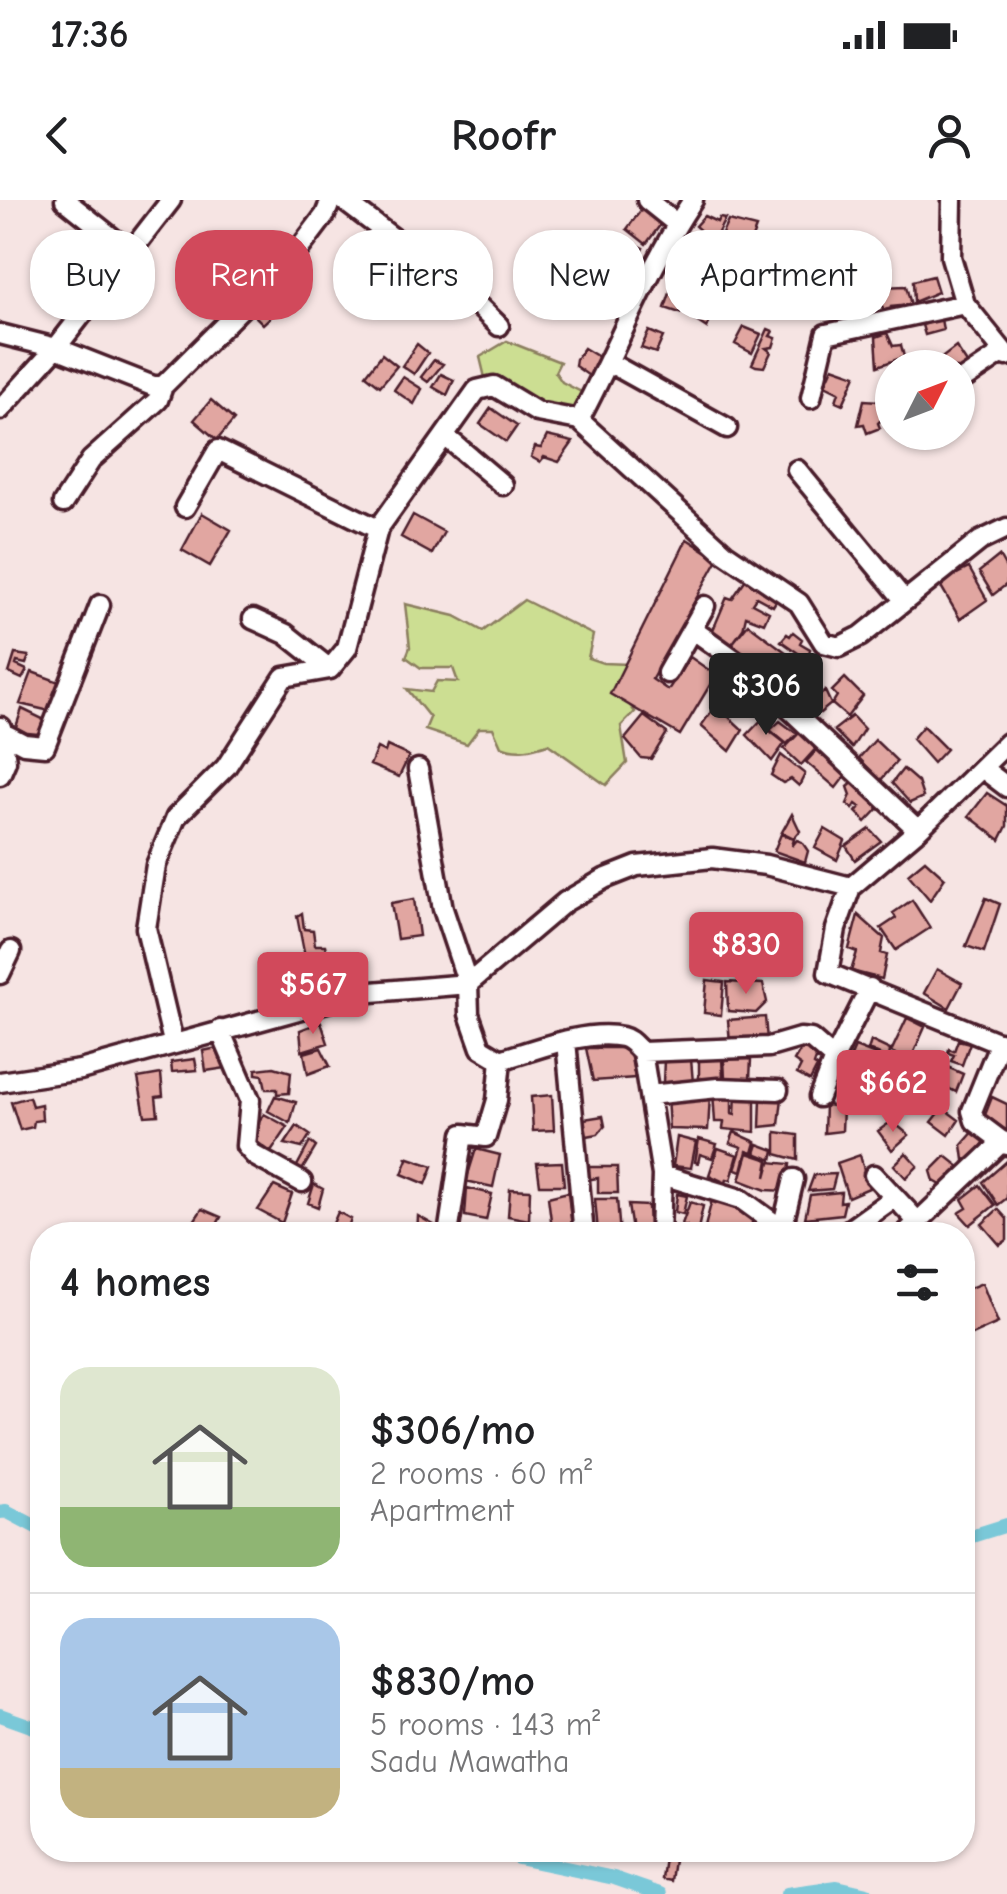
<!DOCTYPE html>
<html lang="en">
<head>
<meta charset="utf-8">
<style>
	body { margin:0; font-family:"Comic Neue",sans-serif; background:#f2f2f2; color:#202124; height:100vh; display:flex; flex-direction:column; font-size:38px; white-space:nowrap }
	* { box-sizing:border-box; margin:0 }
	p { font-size:32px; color:#757577 }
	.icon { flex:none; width:55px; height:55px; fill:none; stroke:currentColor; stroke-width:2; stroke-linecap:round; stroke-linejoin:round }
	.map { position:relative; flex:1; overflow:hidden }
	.drawer { position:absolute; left:30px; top:1022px; width:945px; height:640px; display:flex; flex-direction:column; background:#fff; border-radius:40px; box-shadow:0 2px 8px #0004 }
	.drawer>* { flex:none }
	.guide { position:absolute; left:30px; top:30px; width:948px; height:90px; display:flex; gap:20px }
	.needle { width:65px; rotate:48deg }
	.buttons { position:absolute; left:875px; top:150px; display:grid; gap:20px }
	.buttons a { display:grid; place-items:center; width:100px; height:100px; border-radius:50%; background:#fff; box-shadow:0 2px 8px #0004; font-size:50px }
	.price { position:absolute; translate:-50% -85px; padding:0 22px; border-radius:10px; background:#d1495b; color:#fff; font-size:32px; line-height:65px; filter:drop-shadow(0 2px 5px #0008) }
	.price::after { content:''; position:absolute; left:50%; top:60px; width:30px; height:22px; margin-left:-15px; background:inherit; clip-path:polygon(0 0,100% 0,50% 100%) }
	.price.on { background:#222; color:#fff }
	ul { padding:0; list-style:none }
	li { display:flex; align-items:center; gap:30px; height:250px; padding:0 30px }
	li+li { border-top:2px solid #e0e0e0 }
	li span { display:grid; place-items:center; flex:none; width:280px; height:200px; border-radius:30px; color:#555 }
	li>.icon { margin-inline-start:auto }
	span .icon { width:120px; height:120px; fill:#fffc; stroke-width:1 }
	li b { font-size:42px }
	h2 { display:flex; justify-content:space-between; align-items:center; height:120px; padding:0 30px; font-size:42px }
	.chip { padding:0 35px; border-radius:40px; background:#fff; box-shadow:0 2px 8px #0004; font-size:35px; line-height:90px }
	.chip.on { background:#d1495b; color:#fff }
	.status { display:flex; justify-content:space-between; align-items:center; height:70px; padding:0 50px; background:#fff; direction:ltr }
	.status svg { height:28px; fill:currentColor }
	header { display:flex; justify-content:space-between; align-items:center; height:130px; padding:0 30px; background:#fff; font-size:45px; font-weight:700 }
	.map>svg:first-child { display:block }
	.green { fill:#ccde92; stroke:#8b7e5e; stroke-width:2.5 }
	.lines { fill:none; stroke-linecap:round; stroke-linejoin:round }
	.canal { stroke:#7ac8d8; stroke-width:14 }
	.building { fill:#e1a6a1; stroke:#4a1f2b; stroke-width:2.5 }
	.minor-casing { stroke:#4a1f2b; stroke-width:25 }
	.minor { stroke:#fff; stroke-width:18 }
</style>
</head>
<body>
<div class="status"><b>17:36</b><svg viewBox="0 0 49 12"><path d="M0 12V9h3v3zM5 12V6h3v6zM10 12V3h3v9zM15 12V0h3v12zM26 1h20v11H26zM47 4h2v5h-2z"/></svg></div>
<header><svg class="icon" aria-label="back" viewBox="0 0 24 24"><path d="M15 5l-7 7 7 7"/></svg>Roofr<svg class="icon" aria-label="person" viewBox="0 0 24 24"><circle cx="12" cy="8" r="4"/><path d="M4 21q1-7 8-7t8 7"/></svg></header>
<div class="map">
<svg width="1007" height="1694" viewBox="0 0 1007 1694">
	<rect width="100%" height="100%" fill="#f6e4e3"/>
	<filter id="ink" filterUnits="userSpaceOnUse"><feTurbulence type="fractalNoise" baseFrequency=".01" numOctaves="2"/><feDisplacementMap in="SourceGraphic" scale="20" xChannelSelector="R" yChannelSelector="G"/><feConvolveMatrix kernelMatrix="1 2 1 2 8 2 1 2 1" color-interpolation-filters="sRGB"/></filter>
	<g filter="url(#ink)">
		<path class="green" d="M507 141 560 162 555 172 562 182 587 195 575 213 535 208 486 182 480 157Z
			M524 400 593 435 588 458 603 463 628 464 617 489 635 512 621 526 627 563 606 585 548 544C532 549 517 553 501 546L493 528H479L467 544 425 530 430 518 407 489 431 492 437 481 458 482 453 468H421L406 457 410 447 405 404 455 416 483 431Z"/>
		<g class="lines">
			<path class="canal" d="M0 1312 6 1311 42 1330
				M962 1339 1007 1325
				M0 1515 42 1530
				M512 1650 518 1658 614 1678 660 1694
				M787 1694 837 1687 867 1694"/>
		</g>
		<path class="building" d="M644 6 664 20 646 44 627 29Z
			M704 16 717 22 719 18 725 19 713 42 695 26Z
			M728 21 756 28 750 43 720 38Z
			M694 33 711 44 701 71 677 57Z
			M624 40 643 48 629 79 605 57Z
			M387 67 402 79 382 105 367 92Z
			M426 68 438 73 428 102 410 96 415 83 420 85Z
			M933 76 938 92 914 102 913 81Z
			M675 78 695 86 680 113 665 108Z
			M906 86 911 105 891 107 890 117H884L880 87Z
			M829 87 851 93 845 113 830 110V104L824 101Z
			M702 90 718 100 707 128 690 117Z
			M867 90 871 113H850L854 92Z
			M266 99 277 111 263 124 251 112Z
			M941 119 943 130 925 135 922 125Z
			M744 127 761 134 752 153 735 144Z
			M768 129 773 131 770 136 776 138 773 147 766 148 771 152 764 167 756 166 752 164Z
			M649 131 663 137 656 153 641 148Z
			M887 133 893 146 901 145 904 157 878 166 876 137Z
			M417 144 428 153 414 174 402 166Z
			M956 147 968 165 958 172V168H938L935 163Z
			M584 148 602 159 592 178 575 166 576 159Z
			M382 154 397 166 380 186 366 175Z
			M434 160 443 164 428 182 421 177Z
			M833 167 856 175 843 204 836 201 839 192 825 185Z
			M441 174 454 180 447 195 433 187Z
			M403 177 422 189 414 204 394 190Z
			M211 200 234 220 217 240 194 220Z
			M864 200 892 202 889 222 881 220 878 223 880 228 867 233 864 224 858 225Z
			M491 208 517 226 506 242 480 224Z
			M902 232H934L935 234 910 246Z
			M547 236 573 242 559 262 544 257 540 262 531 257 535 247 541 248Z
			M202 313 231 330 210 366 182 350Z
			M413 315 444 332 432 354 401 337Z
			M687 339 718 359 652 479 668 490 690 457 716 475 680 535 610 494Z
			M999 356 1007 370V384L993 395 979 372Z
			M969 368 987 400 960 419 939 383Z
			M748 376 779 396 773 406 756 397 752 403 769 412 764 423 746 416 743 429 732 444 736 448 733 454 710 437 727 397 732 399Z
			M748 424 787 453 770 473 732 444Z
			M793 432 802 439 800 443 810 449 808 460 781 441 787 434 790 436Z
			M787 453 805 466 791 487 770 473Z
			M15 454 29 456 26 464 17 462 16 465 27 470 22 479 9 473Z
			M32 472 62 483 54 512 20 504Z
			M845 478 863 496 847 517 832 504 837 496 832 491Z
			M825 491 831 504 820 513 813 510 810 512 806 507Z
			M716 505 743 530 730 551 701 526Z
			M22 509 47 521 38 540 16 527Z
			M768 513 776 520 767 529 785 543 772 561 747 535Z
			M644 516 667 533 651 559 641 558 625 539Z
			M852 516 864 529 852 548 834 530Z
			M780 521 797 534 787 544 770 530Z
			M923 526 946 549 933 563 912 539Z
			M804 528 819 545 801 565 784 549Z
			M875 540 897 561 880 581 859 558Z
			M387 546 409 556 399 577 370 565 377 548 385 552Z
			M817 550 846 575 836 588 806 562Z
			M781 555 805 574 799 586 791 579 783 583 771 575Z
			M903 569 918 582 923 597 910 603 892 583Z
			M855 581 882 605 866 622 856 612 860 607 856 604 853 609 847 604 851 595 848 587Z
			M987 593 1007 606V626L1000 640 969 616Z
			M792 614 800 631 794 638 782 632Z
			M825 629 845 641 837 660 815 648Z
			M870 629 881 641 855 660 846 646Z
			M781 634 794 639 792 646 797 640 802 642 808 651 805 662 774 651Z
			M925 660 945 678 930 700 908 674Z
			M986 698 1000 704 984 752 966 746Z
			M414 699 419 736 397 739 391 703Z
			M912 700 930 728 896 750 881 728 896 718 893 713Z
			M302 713 304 729 313 730 315 745H325L335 790 313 797 297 716Z
			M858 715 884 738 881 753 887 755 882 779 851 771 857 752 849 749Z
			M937 769 962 783 949 808 924 793Z
			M707 780 724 782 721 815 704 813Z
			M727 782 763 784 767 802 756 813 728 811Z
			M765 817 767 840 730 842 728 820Z
			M907 818 925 827 910 861 891 852Z
			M321 822 328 843 302 851 300 830Z
			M807 839 820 848 814 865 817 867 810 881 797 874 801 866 794 861Z
			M958 840 970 843 962 865 951 861 954 855 948 853 949 849 954 851Z
			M871 841 890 850 889 859 868 850Z
			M222 847 226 868 206 871 203 851Z
			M855 847 886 859 878 880 847 865Z
			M321 848 330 866 308 874 304 853Z
			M586 848H629L635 878 593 881Z
			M699 857H722L723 880H699Z
			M195 859 197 870 172 872 171 862Z
			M664 859H691L693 883H663Z
			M724 859H751L750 879 725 878Z
			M943 865 963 874 956 892 936 882Z
			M274 867 291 872 289 893 277 894V889H266L263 875 256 874V869Z
			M161 874 163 896 156 897 158 915 145 916 138 878Z
			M848 875 858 882 855 887 862 892 866 887 878 897 871 909 838 890Z
			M925 884 942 890 938 908 919 901Z
			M713 892 732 896V913L735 914 736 893 755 895V932L723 929 724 922H715Z
			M552 895 554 930 533 931 531 897Z
			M710 895 708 930 669 929 667 896Z
			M275 896 296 902 290 923 268 911Z
			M29 897 32 906 41 904 42 920 34 921 33 927 20 930 11 902Z
			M992 897 1007 904V931L985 915Z
			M761 898H782L779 925 760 927Z
			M825 905 843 907 842 931 824 933Z
			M943 908 959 920 949 935 932 922Z
			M264 914 288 927 271 952 250 937Z
			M603 916 605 926 598 934 587 936 584 919Z
			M892 921 909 935 892 950 878 931Z
			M297 926 310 935 302 948 285 944Z
			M975 930 986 940 973 958 964 960 962 945Z
			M734 932 756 942 753 953 747 951 742 971 735 969 742 947 730 943Z
			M776 932 798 935V960L776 954Z
			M677 937 696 942 691 968 673 966Z
			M699 939 717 944 712 958 700 954 698 963 695 962Z
			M310 942 316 947 301 972 296 968Z
			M758 944 774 950 772 960 755 953Z
			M718 948 738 955 731 980 727 979 726 983 709 975Z
			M476 949 500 955 493 987 466 981Z
			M748 953 769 960 766 977 770 962 790 964 787 991 766 990 740 980Z
			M906 953 918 966 906 978 894 965Z
			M860 955 869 988 848 997 837 963Z
			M946 956 960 967 941 985 934 981 931 971Z
			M406 957 433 966 426 984 402 974 408 959Z
			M1007 961V998L998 1005 983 982Z
			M562 962 564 985H540L537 963Z
			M588 967H617L618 993H598V978L585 980Z
			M836 974 832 989 808 991 814 975Z
			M314 984 323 989 318 1007 308 1003Z
			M980 985 995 1005 970 1025 959 1013 967 1008 962 999Z
			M274 986 292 994 282 1023 258 1010Z
			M467 988 492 994 486 1020 465 1016Z
			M510 989 530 990 529 1020 508 1016Z
			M568 992 572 1027 552 1028 548 997Z
			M714 992 754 1010 750 1035H725L705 1027Z
			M841 992 840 1002 845 1001 842 1014 805 1018 810 995Z
			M677 994 687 996 683 1014 675 1012Z
			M595 999H617L620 1035 598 1032Z
			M690 1002 703 1006 697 1034 684 1033 686 1025 682 1024Z
			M628 1005 648 1006 649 1030 632 1031Z
			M202 1009 221 1017 211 1035 194 1021Z
			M998 1009 1007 1019V1040L1000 1045 982 1024Z
			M338 1012 351 1019 345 1035H328Z
			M418 1016 441 1029 439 1035H417Z
			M540 1028 569 1031 568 1035H539Z
			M982 1083 998 1123 969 1136 962 1122V1091Z
			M665 1658 674 1660 671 1681 662 1679Z"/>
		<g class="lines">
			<g class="minor-casing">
				<path id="minor" d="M65 0 129 51
					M343 0 463 91 499 126
					M647 0 677 24
					M952 0 951 57 965 104 1007 156
					M0 134 56 148 153 186H163L294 56 325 15 331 0
					M610 163 727 228
					M958 183 1004 152
					M811 198 826 134 965 104
					M0 210 56 148 171 0
					M579 220 725 353 799 403 824 443 839 447 861 436 980 341 1007 328
					M445 236 503 285
					M797 270 905 401
					M63 303 91 260 158 200 163 186
					M185 307 218 250 378 329 477 190 494 186 537 212 579 220C618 148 647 68 693 0
					M253 419 286 434 330 469
					M692 429 745 467 918 630
					M667 473 705 406
					M1 532 24 544 45 546 100 405
					M982 568 1007 587
					M418 569 443 709 468 784 469 814 481 848 501 860C534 850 587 829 622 837 631 839 635 846 642 852L662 975 660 1035
					M0 575 6 561 1 527
					M851 687 836 729 828 773 1007 846
					M0 774 11 751
					M220 830 250 900 246 946 255 956 302 982
					M566 841 584 1035
					M173 842 146 728 156 665 176 617 226 567 284 477 330 469 347 448 378 329
					M1000 842 972 911 975 921 1007 945
					M642 852 769 847 800 838 811 839 834 859
					M0 882 80 870 360 793 468 784 565 702 604 679 637 666 712 658 766 665 851 687 918 630 1007 543
					M649 895 718 888 778 890
					M819 897 834 859 870 788
					M662 975 741 999 782 1029
					M874 975 918 1022
					M788 1034 782 1029 794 979
					M448 1035 463 934 486 937 497 900 501 860
					M842 1035 895 997
					M904 1035 1003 941"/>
			</g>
			<use href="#minor" class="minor"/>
		</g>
	</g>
</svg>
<div class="buttons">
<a><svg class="needle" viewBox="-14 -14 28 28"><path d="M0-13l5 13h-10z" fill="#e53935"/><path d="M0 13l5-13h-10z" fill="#757577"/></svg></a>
</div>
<b class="price on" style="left:766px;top:538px">$306</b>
<b class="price" style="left:746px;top:797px">$830</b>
<b class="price" style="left:313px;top:837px">$567</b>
<b class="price" style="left:893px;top:935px">$662</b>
<div class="guide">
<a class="chip">Buy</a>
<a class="chip on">Rent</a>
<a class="chip">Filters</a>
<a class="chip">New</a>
<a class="chip">Apartment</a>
</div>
<section class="drawer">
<h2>4 homes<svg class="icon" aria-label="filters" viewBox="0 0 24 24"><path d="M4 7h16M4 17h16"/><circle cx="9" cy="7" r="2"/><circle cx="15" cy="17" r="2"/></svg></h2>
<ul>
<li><span style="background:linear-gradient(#dfe7d0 70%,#8fb573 0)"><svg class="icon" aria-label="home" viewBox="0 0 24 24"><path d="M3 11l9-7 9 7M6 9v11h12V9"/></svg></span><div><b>$306/mo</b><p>2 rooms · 60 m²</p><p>Apartment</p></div></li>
<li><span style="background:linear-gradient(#a9c7e8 75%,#c2b280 0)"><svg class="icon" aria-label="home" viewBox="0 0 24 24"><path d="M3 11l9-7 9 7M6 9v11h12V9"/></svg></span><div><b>$830/mo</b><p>5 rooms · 143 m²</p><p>Sadu Mawatha</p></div></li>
</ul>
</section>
</div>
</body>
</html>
